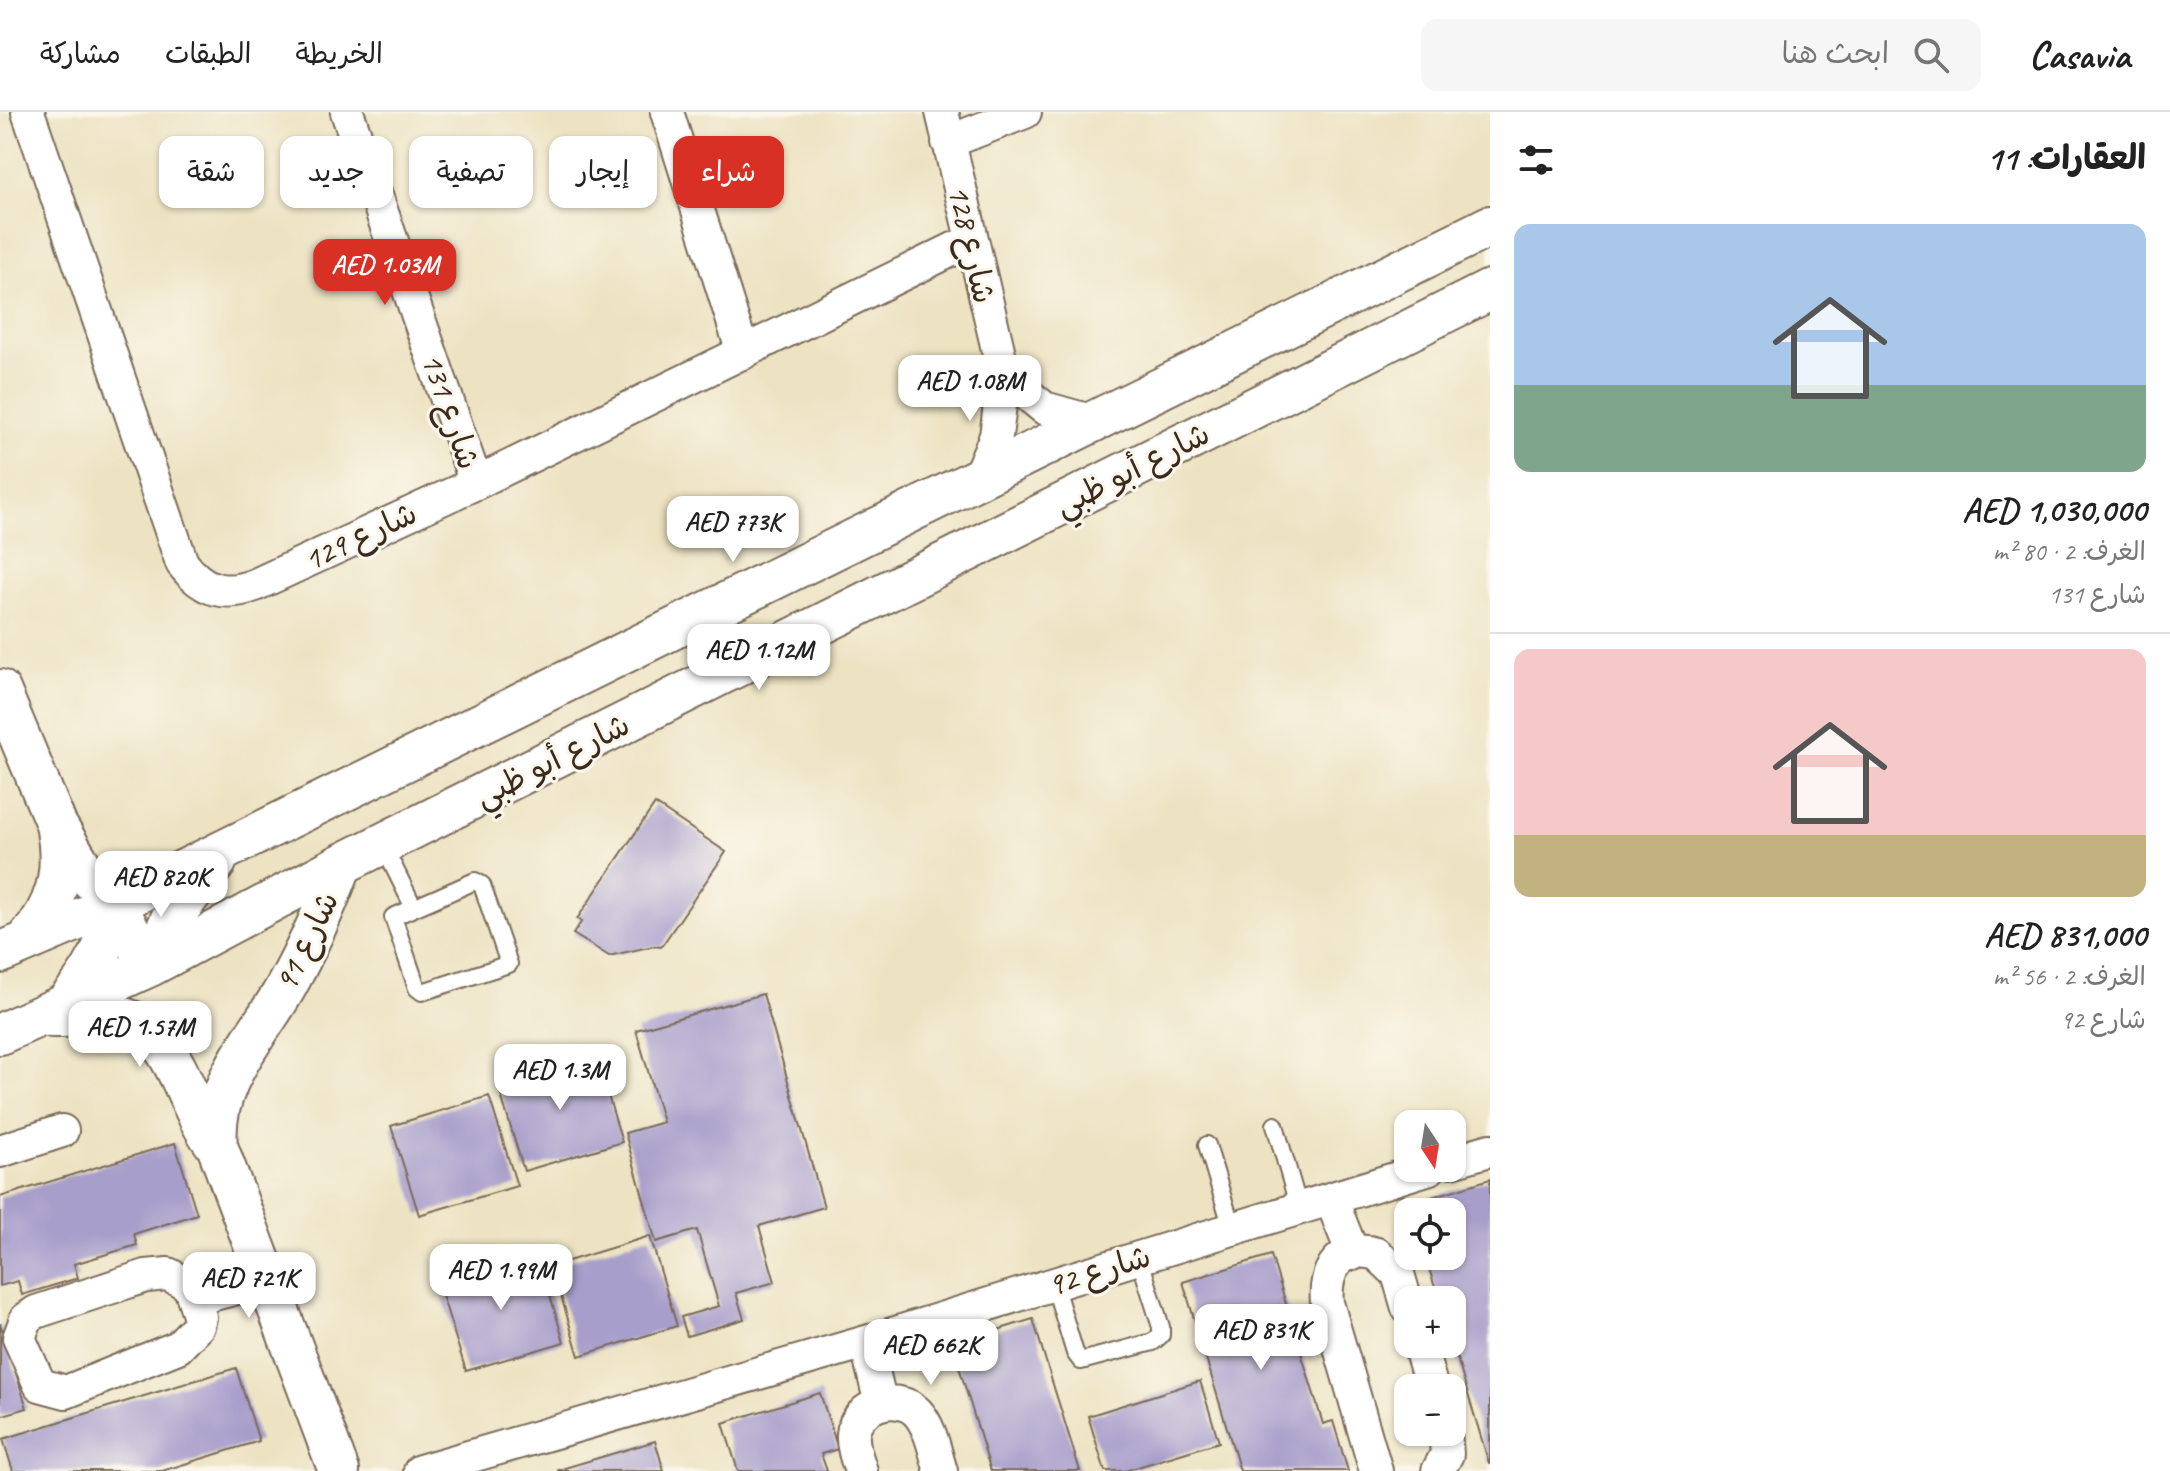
<!DOCTYPE html>
<html lang="ar">
<head>
<meta charset="utf-8">
<style>
	body { margin:0; font-family:Caveat,"Playpen Sans Arabic",sans-serif; background:#f6f6f6; color:#222; direction:rtl; height:100vh; display:flex; flex-direction:column; font-size:30px; white-space:nowrap }
	* { box-sizing:border-box; margin:0 }
	p { font-size:26px; color:#767676 }
	.icon { flex:none; width:44px; height:44px; fill:none; stroke:currentColor; stroke-width:2; stroke-linecap:round; stroke-linejoin:round }
	.map { position:relative; flex:1; overflow:hidden; direction:ltr }
	.details { display:flex; flex-direction:column; background:#fff; width:680px }
	.details>* { flex:none }
	.guide { position:absolute; left:24px; top:24px; width:760px; height:72px; direction:rtl; display:flex; gap:16px }
	.needle { width:52px; rotate:168deg }
	.controls { position:absolute; left:1394px; top:998px; display:grid; gap:16px }
	.controls a { display:grid; place-items:center; width:72px; height:72px; border-radius:16px; background:#fff; box-shadow:0 2px 6px #0004; font-size:40px }
	.price { position:absolute; translate:-50% -68px; padding:0 18px; border-radius:16px; background:#fff; color:#222; font-size:26px; line-height:52px; filter:drop-shadow(0 2px 4px #0008) }
	.price::after { content:''; position:absolute; left:50%; top:48px; width:24px; height:18px; margin-left:-12px; background:inherit; clip-path:polygon(0 0,100% 0,50% 100%) }
	.price.active { background:#d93025; color:#fff }
	ul { padding:0; list-style:none }
	li { display:grid; align-content:center; gap:16px; height:424px; padding:0 24px }
	li+li { border-top:2px solid #e0e0e0 }
	li span { display:grid; place-items:center; height:248px; border-radius:16px; color:#555 }
	li>.icon { margin-inline-start:auto }
	span .icon { width:144px; height:144px; fill:#fffc; stroke-width:1 }
	li b { font-size:34px }
	h2 { display:flex; justify-content:space-between; align-items:center; height:96px; padding:0 24px; font-size:34px }
	.chip { padding:0 28px; border-radius:16px; background:#fff; box-shadow:0 2px 6px #0004; font-size:28px; line-height:72px }
	.chip.active { background:#d93025; color:#fff }
	header { display:flex; align-items:center; gap:48px; box-sizing:border-box; height:112px; padding:0 40px; background:#fff; border-bottom:2px solid #e0e0e0 }
	header strong { font-size:38px }
	nav { display:flex; gap:44px; margin-inline-start:auto; font-size:28px }
	.search { width:560px; height:72px; background:#f6f6f6; display:flex; align-items:center; gap:20px; box-sizing:border-box; padding:0 28px; border-radius:16px; color:#767676; font-size:30px }
	main { display:flex; flex:1; min-height:0 }
	.map>svg:first-child { display:block }
	.building { fill:#a79ecb }
	.lines { fill:none; stroke-linecap:round; stroke-linejoin:round }
	.service-casing { stroke:#796b58; stroke-width:20 }
	.minor-casing { stroke:#796b58; stroke-width:36 }
	.tertiary-casing { stroke:#796b58; stroke-width:44 }
	.service { stroke:#fff; stroke-width:16 }
	.minor { stroke:#fff; stroke-width:32 }
	.tertiary { stroke:#fff; stroke-width:40 }
	.labels { text-anchor:middle; stroke-width:6; stroke-linejoin:round; paint-order:stroke }
	.street-label { font-size:32px; fill:#3b2a1e; stroke:#fbf7ec }
</style>
</head>
<body>
<header>
<strong>Casavia</strong>
<div class="search"><svg class="icon" aria-label="search" viewBox="0 0 24 24"><circle cx="10" cy="10" r="6"/><path d="M15 15l6 6"/></svg>ابحث هنا</div>
<nav><a>الخريطة</a><a>الطبقات</a><a>مشاركة</a></nav>
</header>
<main>
<section class="details">
<h2>العقارات: 11<svg class="icon" aria-label="filters" viewBox="0 0 24 24"><path d="M4 7h16M4 17h16"/><circle cx="9" cy="7" r="2"/><circle cx="15" cy="17" r="2"/></svg></h2>
<ul>
<li><span style="background:linear-gradient(#a9c7e8 65%,#7fa58c 0)"><svg class="icon" aria-label="home" viewBox="0 0 24 24"><path d="M3 11l9-7 9 7M6 9v11h12V9"/></svg></span><div><b>AED 1,030,000</b><p>الغرف: 2 · 80 m²</p><p>شارع 131</p></div></li>
<li><span style="background:linear-gradient(#f6c9c9 75%,#c2b280 0)"><svg class="icon" aria-label="home" viewBox="0 0 24 24"><path d="M3 11l9-7 9 7M6 9v11h12V9"/></svg></span><div><b>AED 831,000</b><p>الغرف: 2 · 56 m²</p><p>شارع 92</p></div></li>
</ul>
</section>
<div class="map">
<svg width="1490" height="1359" viewBox="0 0 1490 1359">
	<rect width="100%" height="100%" fill="#fbf7ec"/>
	<filter id="ink" filterUnits="userSpaceOnUse"><feTurbulence type="fractalNoise" baseFrequency=".0125" numOctaves="2"/><feDisplacementMap in="SourceGraphic" scale="16" xChannelSelector="R" yChannelSelector="G"/><feConvolveMatrix kernelMatrix="1 2 1 2 8 2 1 2 1" color-interpolation-filters="sRGB"/></filter>
	<filter id="wash" filterUnits="userSpaceOnUse"><feTurbulence type="fractalNoise" baseFrequency=".006" numOctaves="4" result="noise"/><feDisplacementMap in="SourceGraphic" scale="32" xChannelSelector="R" yChannelSelector="G"/><feGaussianBlur stdDeviation="1.8" result="paint"/><feColorMatrix in="noise" values="0 0 0 0 0 0 0 0 0 0 0 0 0 0 0 0 0 1.4 0 .05"/><feComposite in="paint" operator="in"/></filter>
	<g filter="url(#wash)">
		<rect width="100%" height="100%" fill="#ede3c3"/>
		<g id="blocks">
			<path class="building" d="M655 692 726 740 661 835 653 834 609 844 573 822 582 809 577 807Z
				M763 882 824 1095 759 1114 775 1170 736 1181 744 1207 687 1224 681 1205 719 1194 697 1118 656 1130 625 1021 663 1010 636 918Z
				M595 940 622 1030 524 1059 497 970Z
				M489 984 517 1074 419 1103 391 1014Z
				M175 1031 197 1102 134 1122 137 1133 74 1152 78 1166 22 1183 18 1169 0 1174V1085Z
				M1490 1067V1351H1489L1452 1230V1188H1439L1425 1144H1452V1100H1411L1409 1092Z
				M650 1124 677 1214 579 1244 552 1154Z
				M537 1140 564 1230 466 1259 438 1170Z
				M1271 1143 1323 1312 1333 1309 1348 1359H1240L1183 1170Z
				M1033 1207 1051 1266 1080 1359H991L952 1232Z
				M0 1211 27 1296 0 1304Z
				M236 1256 259 1329 162 1359H13L3 1327Z
				M1200 1269 1219 1330 1125 1359H1105L1088 1304Z
				M820 1281 838 1337 821 1342 827 1359H738L723 1311Z
				M655 1329 664 1359H558V1358Z"/>
		</g>
	</g>
	<g filter="url(#ink)">
		<use href="#blocks" fill-opacity="0" stroke="#796b58" stroke-width="2"/>
		<g class="lines">
			<g class="service-casing">
				<path id="service" d="M383 733 413 794
					M475 769 482 773 509 852 422 880 417 876 393 805Z
					M1275 1013 1299 1096
					M1207 1033 1232 1116
					M1054 1172 1075 1241 1081 1249 1153 1230 1161 1223V1215L1139 1145"/>
			</g>
			<g class="minor-casing">
				<path id="minor" d="M28 0 182 451C202 478 224 485 255 473L476 371 970 129
					M347 0 476 371
					M667 0 743 241
					M942 0 1004 263 996 324 977 369
					M948 30 1025 0
					M1004 263 1044 296 1094 310
					M0 1039 62 1019
					M1452 1049 1490 1038
					M1331 1087 1353 1142
					M168 1162 189 1173 200 1205 198 1214 178 1235 66 1280 40 1273 19 1226 26 1207 36 1200 146 1164Z
					M194 1187 269 1168
					M866 1230 881 1292
					M1419 1232 1432 1276
					M420 1359 866 1230 1430 1056
					M861 1359C857 1347 852 1334 853 1322 855 1293 898 1280 917 1300 931 1315 935 1341 941 1359
					M1376 1359 1327 1191C1324 1158 1340 1131 1377 1142L1398 1162 1408 1196
					M1438 1359 1447 1342 1445 1320"/>
			</g>
			<g class="tertiary-casing">
				<path id="tertiary" d="M0 578 57 714 86 762 115 792 150 854
					M27 828C56 795 65 761 57 718
					M0 841 115 792 1490 114
					M150 854 171 807 216 750
					M67 890C93 861 109 831 115 792
					M52 905C72 905 94 902 114 904 178 913 182 993 217 1034
					M0 922 150 854 342 752 1490 178
					M339 1359 217 1034C211 970 256 928 286 875 308 835 326 794 342 752"/>
			</g>
			<use href="#service" class="service"/>
			<use href="#minor" class="minor"/>
			<use href="#tertiary" class="tertiary"/>
		</g>
	</g>
	<g class="labels">
		<g class="street-label">
			<text transform="translate(972 132) rotate(77)" y="11">شارع 128</text>
			<text transform="translate(451 299) rotate(71)" y="11">شارع 131</text>
			<text transform="translate(1132 357) rotate(-27)" y="11">شارع أبو ظبي</text>
			<text transform="translate(360 424) rotate(-25)" y="11">شارع 129</text>
			<text transform="translate(552 648) rotate(-27)" y="11">شارع أبو ظبي</text>
			<text transform="translate(306 829) rotate(-64)" y="11">شارع 91</text>
			<text transform="translate(1099 1158) rotate(-17)" y="11">شارع 92</text>
		</g>
	</g>
</svg>
<div class="controls">
<a><svg class="needle" viewBox="-14 -14 28 28"><path d="M0-13l5 13h-10z" fill="#e53935"/><path d="M0 13l5-13h-10z" fill="#767676"/></svg></a>
<a><svg class="icon" aria-label="locate" viewBox="0 0 24 24"><circle cx="12" cy="12" r="6"/><path d="M12 2v4M12 18v4M2 12h4M18 12h4"/></svg></a>
<a>+</a>
<a>−</a>
</div>
<b class="price active" style="left:385px;top:195px">AED 1.03M</b>
<b class="price" style="left:970px;top:311px">AED 1.08M</b>
<b class="price" style="left:733px;top:452px">AED 773K</b>
<b class="price" style="left:759px;top:580px">AED 1.12M</b>
<b class="price" style="left:161px;top:807px">AED 820K</b>
<b class="price" style="left:140px;top:957px">AED 1.57M</b>
<b class="price" style="left:560px;top:1000px">AED 1.3M</b>
<b class="price" style="left:501px;top:1200px">AED 1.99M</b>
<b class="price" style="left:249px;top:1208px">AED 721K</b>
<b class="price" style="left:1261px;top:1260px">AED 831K</b>
<b class="price" style="left:931px;top:1275px">AED 662K</b>
<div class="guide">
<a class="chip active">شراء</a>
<a class="chip">إيجار</a>
<a class="chip">تصفية</a>
<a class="chip">جديد</a>
<a class="chip">شقة</a>
</div>
</div>
</main>
</body>
</html>
